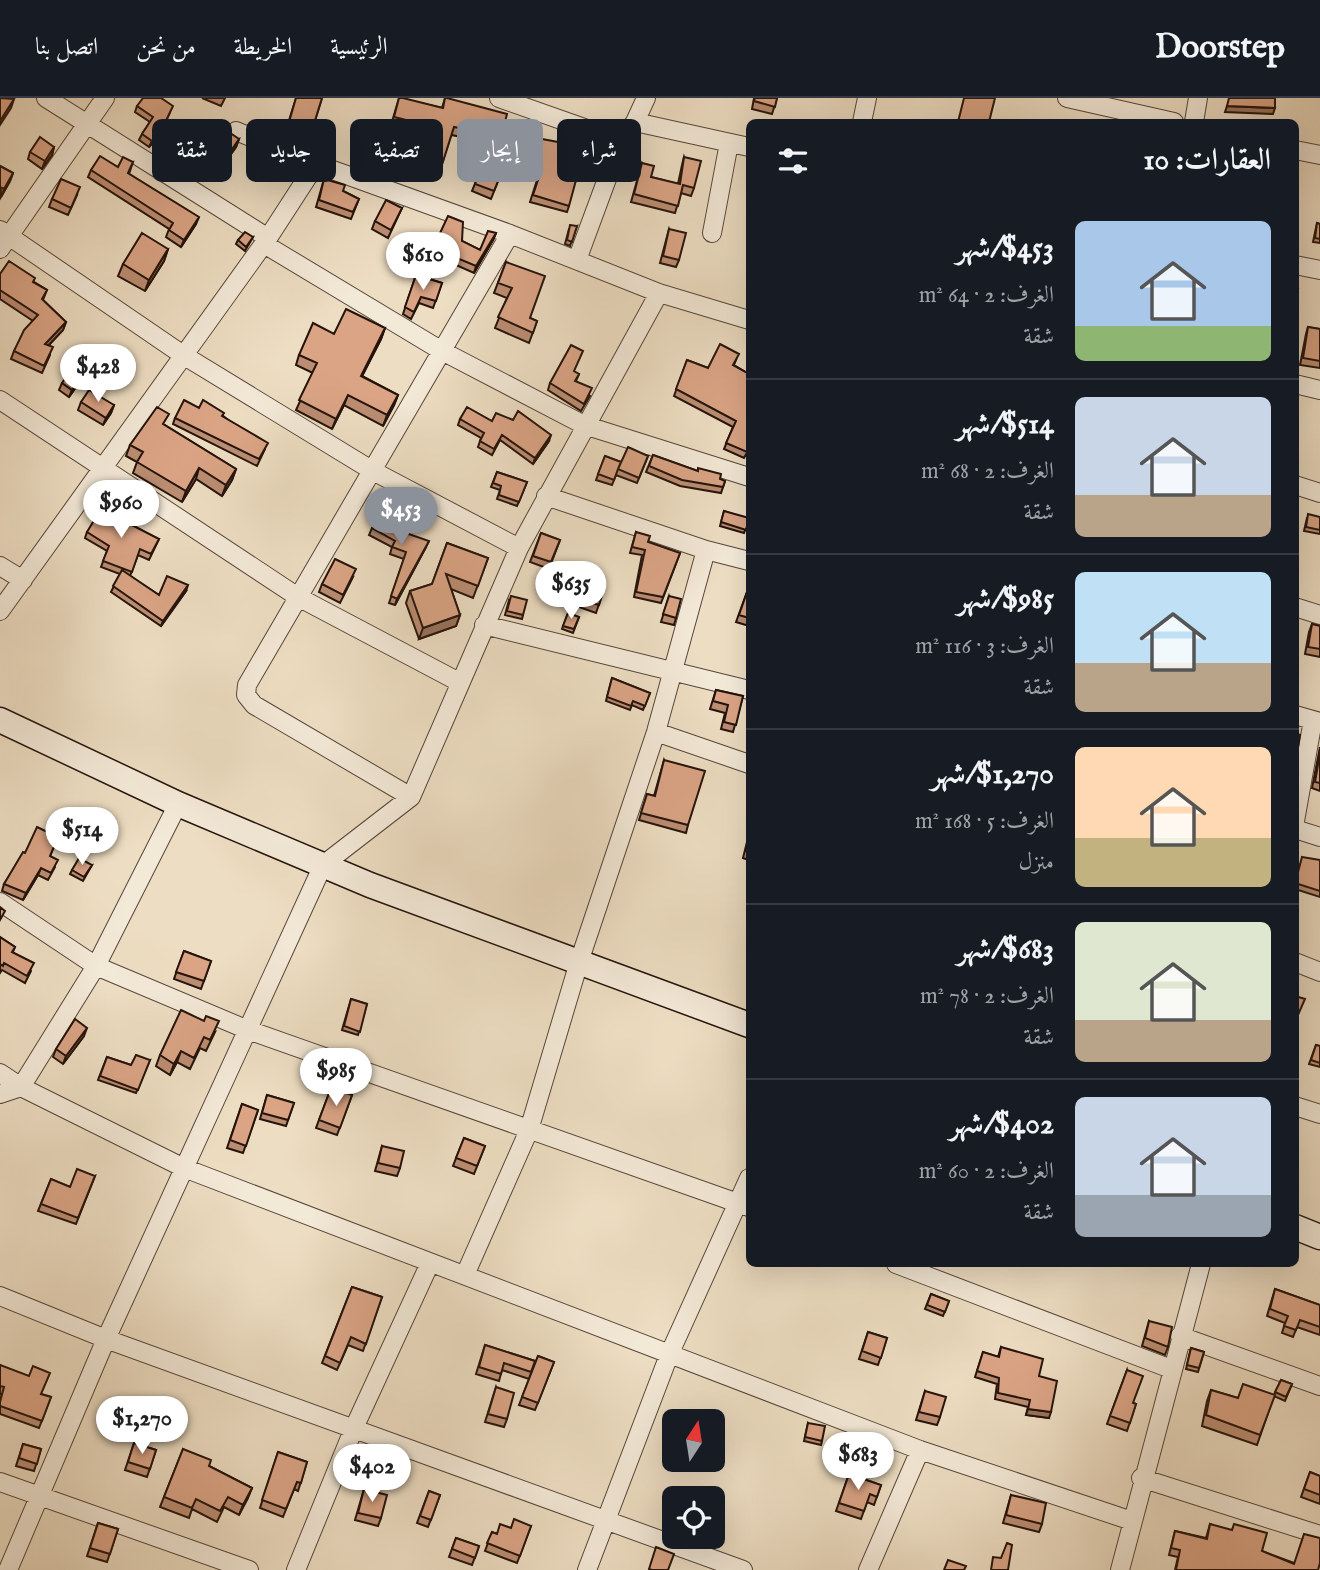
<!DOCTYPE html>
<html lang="ar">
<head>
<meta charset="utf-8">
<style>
	body { margin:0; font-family:"IM FELL English",Amiri,serif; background:#20242c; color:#f1f3f6; direction:rtl; height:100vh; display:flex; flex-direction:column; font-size:26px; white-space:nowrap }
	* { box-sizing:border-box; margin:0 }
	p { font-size:23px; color:#9ea1a6 }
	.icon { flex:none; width:38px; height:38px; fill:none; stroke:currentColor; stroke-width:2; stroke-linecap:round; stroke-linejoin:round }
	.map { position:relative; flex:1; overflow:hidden; direction:ltr }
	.side { position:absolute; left:746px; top:21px; width:553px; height:1148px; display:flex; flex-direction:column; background:#171b24; border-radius:10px; box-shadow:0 7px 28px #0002; direction:rtl }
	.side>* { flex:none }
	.guide { position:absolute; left:21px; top:21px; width:620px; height:63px; direction:rtl; display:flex; gap:14px }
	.needle { width:46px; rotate:12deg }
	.fabs { position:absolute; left:662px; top:1311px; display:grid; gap:14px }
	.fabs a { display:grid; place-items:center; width:63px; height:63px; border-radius:10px; background:#171b24; box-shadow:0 7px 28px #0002; font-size:35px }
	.price { position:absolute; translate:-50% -60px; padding:0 16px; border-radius:24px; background:#fff; color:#222; font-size:23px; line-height:46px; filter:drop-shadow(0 2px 4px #0008) }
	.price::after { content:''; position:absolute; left:50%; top:42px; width:21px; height:16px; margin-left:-10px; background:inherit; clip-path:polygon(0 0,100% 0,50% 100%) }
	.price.active { background:#8c9099; color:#fff }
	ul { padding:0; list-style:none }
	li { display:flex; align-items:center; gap:21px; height:175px; padding:0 28px }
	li+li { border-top:2px solid #363941 }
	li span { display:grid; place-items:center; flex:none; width:196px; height:140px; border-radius:10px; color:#555 }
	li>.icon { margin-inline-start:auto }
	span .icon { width:84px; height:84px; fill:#fffc; stroke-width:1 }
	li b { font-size:30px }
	h2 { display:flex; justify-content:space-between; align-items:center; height:84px; padding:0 28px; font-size:30px }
	.chip { padding:0 24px; border-radius:10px; background:#171b24; box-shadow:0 7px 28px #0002; font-size:24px; line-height:63px }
	.chip.active { background:#8c9099; color:#fff }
	header { display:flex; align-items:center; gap:42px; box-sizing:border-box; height:98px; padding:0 35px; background:#171b24; border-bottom:2px solid #363941 }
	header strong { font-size:33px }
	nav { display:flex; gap:38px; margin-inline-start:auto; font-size:24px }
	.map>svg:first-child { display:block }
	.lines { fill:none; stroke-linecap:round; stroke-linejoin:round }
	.street-casing { stroke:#57463a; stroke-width:20 }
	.secondary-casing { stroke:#25130c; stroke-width:27 }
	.street { stroke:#f3e9d7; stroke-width:18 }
	.secondary { stroke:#f3e9d7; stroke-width:24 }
	.wall { fill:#bb8d72; stroke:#25130c; stroke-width:2 }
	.shaded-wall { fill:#99735d; stroke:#25130c; stroke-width:2 }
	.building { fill:#daa485; stroke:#25130c; stroke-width:2 }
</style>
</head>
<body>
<header>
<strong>Doorstep</strong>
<nav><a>الرئيسية</a><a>الخريطة</a><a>من نحن</a><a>اتصل بنا</a></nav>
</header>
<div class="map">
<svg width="1320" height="1472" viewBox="0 0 1320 1472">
	<rect width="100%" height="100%" fill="#edddc2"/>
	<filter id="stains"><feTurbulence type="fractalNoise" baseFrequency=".00286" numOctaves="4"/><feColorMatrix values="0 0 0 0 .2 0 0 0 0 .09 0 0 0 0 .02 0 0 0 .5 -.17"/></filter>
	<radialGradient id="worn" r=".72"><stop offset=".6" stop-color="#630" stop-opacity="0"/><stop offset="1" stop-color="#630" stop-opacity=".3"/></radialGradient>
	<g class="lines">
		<g class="street-casing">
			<path id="street" d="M46 0 268 140
				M499 0 621 43
				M1067 0 1174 24
				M635 24 749 49
				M862 24 867 0
				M1194 24 1198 0
				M236 33 316 66
				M1295 52 1320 57
				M0 132 183 257 373 373 519 450
				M712 135 729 45
				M264 146 442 253 584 327 749 379
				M0 151 105 0
				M577 162 621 43 635 24 646 0
				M1295 167 1320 172
				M1295 286 1320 292
				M0 302 298 499 459 584
				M1295 387 1320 395
				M546 398 706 452 749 463
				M0 468 23 482
				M1295 509 1320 517
				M0 513 268 140 316 66 510 136 659 195 749 222
				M484 527 749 592
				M1295 617 1320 624
				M656 634 749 666
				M411 699 254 607 246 597 247 587 510 136
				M1295 723 1313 622
				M1295 731 1320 739
				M0 804 96 868 248 932 749 1109
				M1295 864 1320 874
				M0 975 21 989 184 1070 920 1352 1132 1423
				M0 996 21 989 96 868 178 706
				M1295 1008 1320 1016
				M896 1166 1171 1271
				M465 1177 529 1032 579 864 656 634 706 452
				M0 1198 106 1241 743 1472
				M1180 1238 1320 1288
				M1141 1380 1320 1437
				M0 1384 249 1472
				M8 1472 106 1241 323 767 411 699 519 450 659 195
				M296 1472 354 1330 430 1165
				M587 1472 669 1257 749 1080
				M868 1472 920 1352
				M1120 1472 1201 1166"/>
		</g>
		<g class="secondary-casing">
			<path id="secondary" d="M0 622 178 706 370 787 749 927
				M1295 1129 1320 1139"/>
		</g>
		<use href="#street" class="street"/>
		<use href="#secondary" class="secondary"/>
	</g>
	<path class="wall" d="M161 0 160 37 149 49 139 42 142 36 150 24 135 14 137 8Z
		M202 0H225L221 8Z
		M296 0H322L310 39 286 32Z
		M399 0 442 10 445 0 501 39 499 46 451 37 438 78 418 69 431 37 391 27Z
		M754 0H777L772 16 752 11Z
		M526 38 569 108 567 114 530 104 537 82 516 75Z
		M239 41 236 49 216 77 200 66 203 59Z
		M54 49 52 57 42 71 28 61 30 54Z
		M684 59 694 90 691 98 681 95 675 115 631 104 642 65 651 79 678 86 682 67Z
		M133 64 129 76 196 126 181 149 166 139 169 131 88 79 91 72 118 69Z
		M483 66 502 73 491 101 472 93Z
		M0 68 13 75 10 83 1 99Z
		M324 81 343 93 359 101 351 121 316 109Z
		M77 97 68 117 49 109 52 101Z
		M402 110 388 140 372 131 375 123Z
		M1317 125 1320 126V145L1313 144Z
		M577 128 570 148 565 146 569 131Z
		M669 131 679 162 676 169 660 165Z
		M496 135 493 142 474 175 431 156 433 150 462 143 480 152Z
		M253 139 245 153 236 146 238 142Z
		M168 151 164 163 145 193 118 178 123 166Z
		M506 164 530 220 537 223 529 245 495 230 507 200 494 195Z
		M0 176 34 184 47 192 43 202 66 224 63 232 49 247 50 257 42 275 11 261 14 253 33 223 0 201Z
		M416 177 442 185 433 210 419 205 411 221 403 216Z
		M1308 229 1320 231V270L1300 267 1306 236Z
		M385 230 381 241 362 278 398 297 394 307 383 328 344 307 332 331 296 312 313 275 296 267 299 257 334 236Z
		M687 262 708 270 736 262 734 267 749 276V351L744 360 724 351 733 329 674 298Z
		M574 274 579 276 576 283 590 298 581 313 548 292 550 285Z
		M86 275 69 299 59 292 62 285Z
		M81 304 114 307 111 315 103 327 78 312Z
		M199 310 223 318 265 351 257 368 173 326 175 320Z
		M460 321 492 323 549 343 533 366 500 342 492 357 478 349 481 340 458 327Z
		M165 327 236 371 232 382 222 398 196 381 182 404 133 375 137 364 126 358 130 347Z
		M653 357 725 383 721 395 680 388 646 374Z
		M605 358 621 364 648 358 637 385 616 377 612 387 596 382Z
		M497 374 527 384 517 408 497 401 500 392 491 389Z
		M724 413 749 422 744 435 720 428Z
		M1320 419V436L1304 433 1307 420Z
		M402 423 398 432 426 449 395 507 389 505 404 461 390 456 392 449 369 437 372 430Z
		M87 434 159 441 149 462 138 457 130 478 159 497 186 493 161 528 111 494 120 476 101 469 107 453 85 440Z
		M636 434 648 444 680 455 661 505 634 499 642 457 630 455Z
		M541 435 560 442 549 471 530 464Z
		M447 445 488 460 473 500 451 491 460 517 456 528 419 541 406 505 410 493 432 486Z
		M353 479 340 505 319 494 322 486Z
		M581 484 604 491 596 515 573 507Z
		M747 494H749V528L736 524Z
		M669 498 676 520 674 527 661 524Z
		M509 502 523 517 522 521 505 517Z
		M568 515 579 519 573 535 562 531Z
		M1312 526 1320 528V559L1305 556 1309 534Z
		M612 580 650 595 643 612 632 607 630 612 606 603Z
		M716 592 743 598 733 634 721 631 725 615 710 611Z
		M1320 649V693L1312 690Z
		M664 662 688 727 686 735 639 722 647 696 654 698Z
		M749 736V762L743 760Z
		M58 739 50 758 55 769 48 782 38 777 23 802 2 793 4 786 25 755Z
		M1320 762V799L1295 791V783Z
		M92 767 83 783 70 776 72 772Z
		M0 839 15 849 13 854 31 873 25 885 2 872 0 875Z
		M184 853 211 863 201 891 174 881Z
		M351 901 367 906 358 937 342 932Z
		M215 934 206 953 200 950 190 971 177 964 170 977 156 968 160 957Z
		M84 938 63 966 53 959 56 951Z
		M1316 947 1320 948V969L1309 966Z
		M107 959 131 967 150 962 136 995 98 982Z
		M331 990 352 997 337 1037 316 1030Z
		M267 997 294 1005 286 1028 260 1021Z
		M242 1006 258 1012 243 1055 227 1050Z
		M464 1040 485 1048 474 1076 453 1068Z
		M382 1048 400 1070 397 1078 375 1073Z
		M95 1078 76 1126 38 1113 51 1081 70 1089Z
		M352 1189 382 1199 363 1253 348 1247 337 1272 322 1265Z
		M1275 1191 1320 1207V1237L1297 1229 1293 1239 1282 1235 1285 1225 1267 1218Z
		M931 1196 949 1203 943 1218 925 1211Z
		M1149 1223 1168 1249 1165 1257 1142 1248Z
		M868 1234 887 1240 878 1267 859 1261Z
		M485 1247 535 1263 529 1281 502 1272 499 1283 476 1276Z
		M1001 1249 1039 1278 1049 1320 1026 1317 1028 1309 995 1301 997 1286 975 1279 983 1254 998 1259Z
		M1191 1250 1204 1254 1198 1274 1186 1271Z
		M538 1258 554 1264 535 1312 519 1307Z
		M0 1267 41 1296 51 1299 39 1330 0 1316V1302L2 1296H0Z
		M1127 1272 1133 1305 1136 1306 1127 1333 1107 1326Z
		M1281 1282 1292 1286 1285 1303 1274 1298 1257 1347 1202 1328 1207 1303 1211 1292 1238 1300 1274 1297Z
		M496 1289 507 1321 504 1329 485 1324Z
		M925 1293 940 1319 937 1327 916 1322Z
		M808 1325 822 1343 821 1347 804 1343Z
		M134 1345 156 1352 147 1379 125 1372Z
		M23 1346 41 1351 34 1373 16 1368Z
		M183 1351 209 1368 252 1390 239 1417 224 1409 217 1424 192 1411 189 1420 160 1409Z
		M278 1354 307 1364 298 1393 294 1391 283 1419 260 1410Z
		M1310 1374 1320 1378V1406L1301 1399Z
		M849 1376 881 1387 874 1407 867 1404 861 1421 836 1413Z
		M364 1391 381 1420 378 1428 355 1422Z
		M429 1393 440 1397 428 1429 417 1425Z
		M1011 1397 1042 1426 1039 1434 1003 1425Z
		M98 1425 118 1431 107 1464 87 1458Z
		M1210 1426 1262 1453 1294 1465 1318 1472H1175L1178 1459 1169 1457 1175 1433 1206 1440Z
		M531 1428 517 1465 485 1453 492 1434 497 1436 511 1430Z
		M456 1440 479 1448 472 1467 449 1459Z"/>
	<path class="shaded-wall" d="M14 1 11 10 0 27V23Z
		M1227 8 1275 10 1273 16 1225 14Z
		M170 14 160 37 149 49 152 43Z
		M239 41 236 49 216 77 219 70Z
		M54 49 52 57 42 71 45 63Z
		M13 75 10 83 1 99 4 91Z
		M199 119 196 126 181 149 184 142Z
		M496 135 493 142 474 175 476 168Z
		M168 151 164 163 145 193 149 182Z
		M66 224 63 232 43 253 45 246Z
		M385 230 381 241 357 288 361 278Z
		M89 268 86 275 69 299 72 292Z
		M348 297 344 307 332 331 336 321Z
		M398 297 394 307 383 328 387 317Z
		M114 307 111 315 103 327 106 320Z
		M551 337 549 343 533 366 535 360Z
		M199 370 196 381 182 404 186 393Z
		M236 371 232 382 222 398 226 387Z
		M429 443 426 449 395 507 397 501Z
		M188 487 186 493 161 528 163 523Z
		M460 517 456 528 419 541 423 530Z
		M41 770 38 777 23 802 26 795Z
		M87 930 84 938 63 966 66 958Z
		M181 953 177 964 170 977 174 966Z
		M1028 1311 1051 1314 1049 1320 1026 1317Z
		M252 1390 248 1400 239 1417 243 1407Z"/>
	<path class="building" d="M0 0 14 1 0 23Z
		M143 0H161L173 8 162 31 152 43 142 36 153 19 137 8Z
		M296 0H322L312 32 289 24Z
		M399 0H403L443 10 445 0H447L507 16 501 39 454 29 441 70 421 62 434 29 394 19Z
		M755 0H777L775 9 754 3Z
		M964 0H995L989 24H958Z
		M1229 0H1275V10L1227 8Z
		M223 30 239 41 219 70 203 59Z
		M526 38 585 49 569 108 533 97 540 76 518 69Z
		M40 39 54 49 45 63 30 54Z
		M100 58 118 69 123 59 133 64 128 75 199 119 184 142 169 132 173 125 91 72Z
		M684 59 701 63 694 90 683 87 678 108 634 96 642 65 654 68 651 79 680 86Z
		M483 66 502 73 494 93 475 86Z
		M0 68 13 75 4 91 0 89Z
		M61 81 80 89 71 110 52 101Z
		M324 81 345 87 343 93 359 101 353 114 319 102Z
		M386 102 402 110 391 132 375 123Z
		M448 118 463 124 462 143 480 152 488 133 496 135 476 168 433 150Z
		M1317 125 1320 126V141L1315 140Z
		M570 127 577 128 572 144 567 142Z
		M669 131 686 135 679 162 663 158Z
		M245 134 253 139 246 149 238 142Z
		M142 135 168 151 149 182 123 166Z
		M9 163 35 180 33 184 47 192 42 201 66 224 45 246 53 249 44 268 14 253 24 232 38 217 0 192V176Z
		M506 164 545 178 530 220 537 223 533 235 498 219 512 190 498 185Z
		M416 177 442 185 436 203 421 199 414 214 405 209Z
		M1295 191H1298L1295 204Z
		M346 211 385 230 361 278 398 297 387 317 348 297 336 321 299 302 317 265 299 257 313 225 334 236Z
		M1308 229 1320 231V263L1303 260Z
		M720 246 739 256 733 267 749 276V348L747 354 726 345 736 323 676 291 687 262 708 270Z
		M571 247 583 253 574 273 579 276 575 283 592 290 584 306 550 285Z
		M79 261 89 268 72 292 62 285Z
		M89 292 114 307 106 320 81 304Z
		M184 302 199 310 203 302 224 315 222 318 268 345 259 361 175 320Z
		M157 309 169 316 163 326 236 371 226 387 199 370 186 393 137 364 143 354 130 347Z
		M467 309 492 323 496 315 513 322 518 313 551 337 535 360 502 337 494 351 480 343 484 335 460 321Z
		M628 349 648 358 639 380 618 371 614 382 598 376 605 358 621 364 618 371Z
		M653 357 698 373V370L721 376 720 381 725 383 723 389 682 382 649 368Z
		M497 374 527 384 519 404 499 397 501 388 493 385Z
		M101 411 159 441 151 456 140 451 132 474 103 463 109 448 87 434Z
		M382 412 402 423 397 432 429 443 397 501 391 498 406 454 392 449 395 443 372 430Z
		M724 413 749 420 746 432 721 424Z
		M1308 416 1320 419V432L1306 429Z
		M636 434 650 438 648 444 680 455 663 499 636 494 645 452 632 449Z
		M541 435 560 442 551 464 533 458Z
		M447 445 488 460 478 488 446 476 460 517 423 530 410 493 432 486Z
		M335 461 356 471 343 497 322 486Z
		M122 472 159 497 167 478 188 487 163 523 113 488Z
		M581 484 604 491 599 507 576 500Z
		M747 494H749V520L739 517Z
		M511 498 527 502 523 517 507 513Z
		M669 498 681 501 676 520 663 516Z
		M568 515 579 519 574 531 563 528Z
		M1312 526 1320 528V551L1308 549Z
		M612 580 650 595 645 608 633 603 631 608 607 599Z
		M716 592 743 598 736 627 724 624 728 607 713 603Z
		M1295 635 1300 637 1297 656 1295 655Z
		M1320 655V685L1315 684Z
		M664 662 705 673 688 727 641 715 647 696 655 698Z
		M37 729 58 739 50 758 58 762 51 775 41 770 26 795 4 786 23 754 25 755Z
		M749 738V753H746Z
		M1302 759 1320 762V793L1295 785Z
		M79 760 92 767 84 779 72 772Z
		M0 809 5 813 0 822Z
		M0 839 15 849 12 854 34 865 27 878 4 865 3 868 0 866Z
		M184 853 211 863 204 883 176 874Z
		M1295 898 1305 901 1298 917H1295Z
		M351 901 367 906 360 934 344 928Z
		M181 912 204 923 206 918 219 923 210 942 204 939 194 960 181 953 174 966 160 957Z
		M75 921 87 930 66 958 56 951Z
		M1316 947 1320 948V965L1311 962Z
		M136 957 150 962 138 992 100 978 107 959 131 967Z
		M331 990 352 997 340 1030 319 1022Z
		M267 997 294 1005 288 1022 262 1015Z
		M242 1006 258 1012 246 1048 230 1042Z
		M464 1040 485 1048 477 1068 456 1060Z
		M382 1048 404 1053 400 1070 378 1065Z
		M77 1071 95 1078 78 1120 41 1106 51 1081 70 1089Z
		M352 1189 382 1199 366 1246 351 1239 340 1265 325 1258Z
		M1275 1191 1320 1207V1229L1300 1222 1296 1232 1284 1228 1288 1218 1270 1211Z
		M931 1196 949 1203 945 1214 927 1207Z
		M1149 1223 1172 1229 1168 1249 1145 1240Z
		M868 1234 887 1240 881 1260 862 1253Z
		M485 1247 535 1263 531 1274 504 1265 501 1276 479 1269Z
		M1001 1249 1043 1261 1039 1278 1057 1283 1051 1314 1028 1311 1030 1302 998 1295 999 1280 977 1273 983 1254 999 1259Z
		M1191 1250 1204 1254 1199 1270 1187 1267Z
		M538 1258 554 1264 538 1305 522 1299Z
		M0 1267 29 1278 33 1268 50 1275 41 1296 51 1299 42 1323 0 1308V1304L4 1289 0 1288Z
		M1127 1272 1143 1278 1133 1305 1136 1306 1130 1325 1110 1318Z
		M1281 1282 1292 1286 1286 1299 1275 1294Z
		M1243 1286 1275 1297 1260 1337 1206 1317 1211 1292 1238 1300Z
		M496 1289 514 1295 507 1321 488 1316Z
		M925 1293 946 1299 940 1319 919 1314Z
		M808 1325 825 1328 822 1343 805 1339Z
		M134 1345 156 1352 150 1371 128 1364Z
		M23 1346 41 1351 37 1366 19 1360Z
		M183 1351 211 1362 209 1368 252 1390 243 1407 228 1399 220 1413 196 1401 192 1410 164 1399Z
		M278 1354 307 1364 301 1385 297 1384 286 1411 262 1402Z
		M1310 1374 1320 1378V1397L1304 1391Z
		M849 1376 881 1387 877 1399 870 1396 864 1413 839 1405Z
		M364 1391 387 1397 381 1420 358 1415Z
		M429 1393 440 1397 431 1422 420 1418Z
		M1011 1397 1046 1405 1042 1426 1006 1417Z
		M514 1421 531 1428 520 1458 487 1445 492 1434 497 1436 500 1426 511 1430Z
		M98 1425 118 1431 110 1456 90 1450Z
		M1210 1426 1232 1432 1234 1426 1267 1435 1262 1453 1294 1466 1304 1436 1320 1440V1465L1318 1472H1176L1180 1452 1171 1450 1175 1433 1207 1441Z
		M456 1440 479 1448 475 1460 452 1451Z
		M1007 1445 1012 1447 1008 1472H991L993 1459 1001 1460Z
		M656 1449 674 1456 668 1472H652L649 1471Z
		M948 1462 966 1468 964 1472H944Z"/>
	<rect width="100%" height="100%" filter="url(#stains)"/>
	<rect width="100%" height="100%" fill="url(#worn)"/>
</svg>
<div class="fabs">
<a><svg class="needle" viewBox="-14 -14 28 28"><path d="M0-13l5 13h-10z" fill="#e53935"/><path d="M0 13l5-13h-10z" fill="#9ea1a6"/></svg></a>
<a><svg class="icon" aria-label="locate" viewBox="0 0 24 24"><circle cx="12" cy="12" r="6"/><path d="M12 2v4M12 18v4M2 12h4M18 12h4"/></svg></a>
</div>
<b class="price" style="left:423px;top:194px">$610</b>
<b class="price" style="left:98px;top:306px">$428</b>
<b class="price" style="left:121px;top:442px">$960</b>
<b class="price active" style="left:401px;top:449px">$453</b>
<b class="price" style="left:571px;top:523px">$635</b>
<b class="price" style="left:82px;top:769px">$514</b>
<b class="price" style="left:336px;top:1010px">$985</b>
<b class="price" style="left:142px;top:1358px">$1,270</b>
<b class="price" style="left:858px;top:1394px">$683</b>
<b class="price" style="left:372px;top:1406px">$402</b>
<div class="guide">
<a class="chip">شراء</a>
<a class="chip active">إيجار</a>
<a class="chip">تصفية</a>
<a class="chip">جديد</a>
<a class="chip">شقة</a>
</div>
<section class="side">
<h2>العقارات: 10<svg class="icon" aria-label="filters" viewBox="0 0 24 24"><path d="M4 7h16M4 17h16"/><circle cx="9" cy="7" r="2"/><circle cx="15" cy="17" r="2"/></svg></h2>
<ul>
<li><span style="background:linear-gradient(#a9c7e8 75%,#8fb573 0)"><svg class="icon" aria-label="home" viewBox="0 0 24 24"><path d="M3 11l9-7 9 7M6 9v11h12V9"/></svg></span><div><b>$453/شهر</b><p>الغرف: 2 · 64 m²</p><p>شقة</p></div></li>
<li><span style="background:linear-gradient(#c9d6e8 70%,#b9a48a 0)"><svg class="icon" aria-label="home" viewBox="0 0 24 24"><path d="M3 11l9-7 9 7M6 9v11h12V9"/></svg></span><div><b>$514/شهر</b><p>الغرف: 2 · 68 m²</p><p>شقة</p></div></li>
<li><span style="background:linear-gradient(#bfe0f5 65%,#b9a48a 0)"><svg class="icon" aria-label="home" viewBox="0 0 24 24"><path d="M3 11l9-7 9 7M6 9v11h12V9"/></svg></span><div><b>$985/شهر</b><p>الغرف: 3 · 116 m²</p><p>شقة</p></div></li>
<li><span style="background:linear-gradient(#ffd9b3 65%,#c2b280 0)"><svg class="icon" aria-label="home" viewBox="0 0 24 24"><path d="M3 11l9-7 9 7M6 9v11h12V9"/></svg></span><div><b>$1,270/شهر</b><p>الغرف: 5 · 168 m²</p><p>منزل</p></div></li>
<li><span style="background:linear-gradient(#dfe7d0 70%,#b9a48a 0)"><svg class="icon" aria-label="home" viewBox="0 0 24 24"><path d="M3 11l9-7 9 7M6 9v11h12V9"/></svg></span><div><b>$683/شهر</b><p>الغرف: 2 · 78 m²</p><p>شقة</p></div></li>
<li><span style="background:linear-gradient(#c9d6e8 70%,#9aa5b1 0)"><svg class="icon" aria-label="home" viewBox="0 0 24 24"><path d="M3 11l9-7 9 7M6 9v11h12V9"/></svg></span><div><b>$402/شهر</b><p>الغرف: 2 · 60 m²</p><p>شقة</p></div></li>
</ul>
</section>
</div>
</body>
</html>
